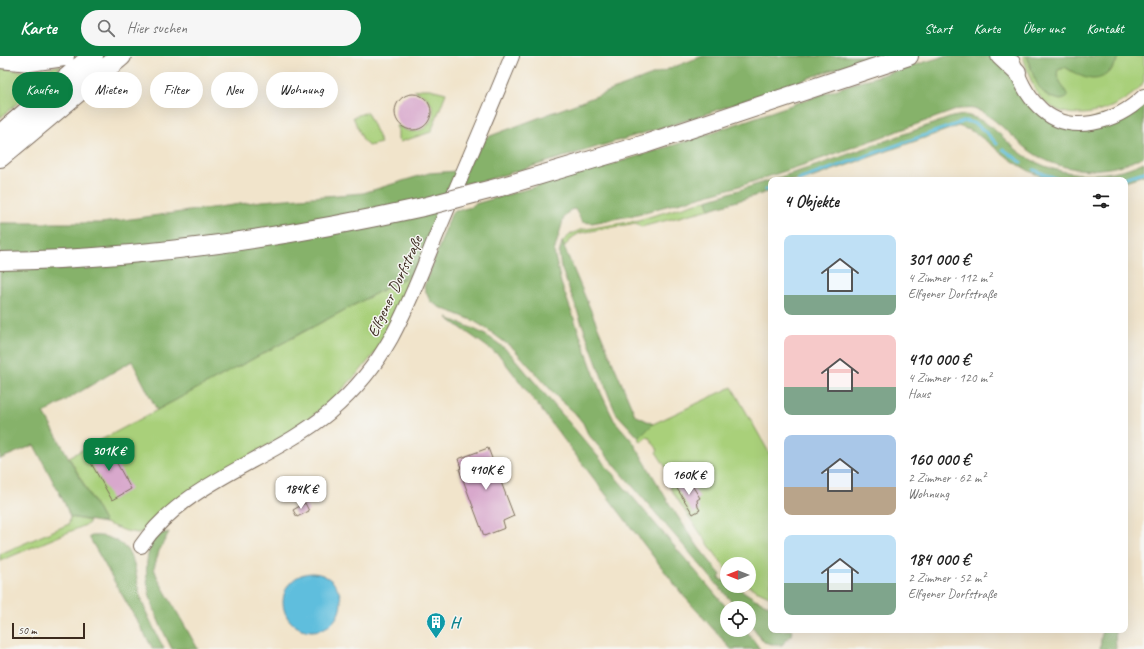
<!DOCTYPE html>
<html lang="de">
<head>
<meta charset="utf-8">
<style>
	body { margin:0; font-family:Caveat,sans-serif; background:#f6f6f6; color:#222; height:100vh; display:flex; flex-direction:column; font-size:15px; white-space:nowrap }
	* { box-sizing:border-box; margin:0 }
	p { font-size:13px; color:#767676 }
	.icon { flex:none; width:22px; height:22px; fill:none; stroke:currentColor; stroke-width:2; stroke-linecap:round; stroke-linejoin:round }
	.map { position:relative; flex:1; overflow:hidden }
	.panel { position:absolute; left:768px; top:121px; width:360px; height:456px; display:flex; flex-direction:column; background:#fff; border-radius:8px; box-shadow:0 4px 16px #0002 }
	.panel>* { flex:none }
	.hud { position:absolute; left:12px; top:16px; width:380px; height:36px; display:flex; gap:8px }
	.needle { width:26px; rotate:270deg }
	.fabs { position:absolute; left:720px; top:501px; display:grid; gap:8px }
	.fabs a { display:grid; place-items:center; width:36px; height:36px; border-radius:50%; background:#fff; box-shadow:0 4px 16px #0002; font-size:20px }
	.scale { position:absolute; left:12px; bottom:10px; width:73px; box-sizing:border-box; padding-left:4px; border:2px solid #3b2a1e; border-top:0; font-size:11px; line-height:14px; white-space:nowrap; color:#3b2a1e; -webkit-text-stroke:3px #f6f6f2; paint-order:stroke }
	.price { position:absolute; translate:-50% -34px; padding:0 9px; border-radius:8px; background:#fff; color:#222; font-size:13px; line-height:26px; filter:drop-shadow(0 1px 2px #0008) }
	.price::after { content:''; position:absolute; left:50%; top:24px; width:12px; height:9px; margin-left:-6px; background:inherit; clip-path:polygon(0 0,100% 0,50% 100%) }
	.price.on { background:#0b8043; color:#fff }
	ul { padding:0; list-style:none }
	li { display:flex; align-items:center; gap:12px; height:100px; padding:0 16px }
	li span { display:grid; place-items:center; flex:none; width:112px; height:80px; border-radius:8px; color:#555 }
	li>.icon { margin-inline-start:auto }
	span .icon { width:48px; height:48px; fill:#fffc; stroke-width:1 }
	li b { font-size:17px }
	h2 { display:flex; justify-content:space-between; align-items:center; height:48px; padding:0 16px; font-size:17px }
	.tag { padding:0 14px; border-radius:18px; background:#fff; box-shadow:0 4px 16px #0002; font-size:14px; line-height:36px }
	.tag.on { background:#0b8043; color:#fff }
	header { display:flex; align-items:center; gap:24px; box-sizing:border-box; height:56px; padding:0 20px; background:#0b8043; color:#fff }
	header strong { font-size:19px }
	nav { display:flex; gap:22px; margin-inline-start:auto; font-size:14px }
	.search { width:280px; height:36px; background:#f6f6f6; display:flex; align-items:center; gap:10px; box-sizing:border-box; padding:0 14px; border-radius:22px; color:#767676; font-size:15px }
	.map>svg:first-child { display:block }
	.green { fill:#a9d07a; stroke:#727d4c }
	.forest { fill:#86b26a; stroke:#606e44 }
	.water { fill:#5fbedd; stroke:#4d747e }
	.lines { fill:none; stroke-linecap:round; stroke-linejoin:round }
	.stream { stroke:#5fbedd; stroke-width:3 }
	.building { fill:#d8a8cc }
	.minor-casing { stroke:#7b6b5b; stroke-width:16 }
	.major-casing { stroke:#7b6b5b; stroke-width:20 }
	.highway-casing { stroke:#7b6b5b; stroke-width:22 }
	.minor { stroke:#fff; stroke-width:14 }
	.major { stroke:#fff; stroke-width:18 }
	.highway { stroke:#fff; stroke-width:20 }
	.major-bridge-casing { stroke:#7b6b5b; stroke-width:20; stroke-linecap:butt }
	.major-bridge { stroke:#fff; stroke-width:18 }
	.labels { text-anchor:middle; stroke-width:3; stroke-linejoin:round; paint-order:stroke }
	.street-label { font-size:16px; fill:#3b2a1e; stroke:#f6f6f2 }
	.culture-label { font-size:16px; font-weight:bold; fill:#0d838f; stroke:#f6f6f2; text-anchor:start }
</style>
</head>
<body>
<header>
<strong>Karte</strong>
<div class="search"><svg class="icon" aria-label="search" viewBox="0 0 24 24"><circle cx="10" cy="10" r="6"/><path d="M15 15l6 6"/></svg>Hier suchen</div>
<nav><a>Start</a><a>Karte</a><a>Über uns</a><a>Kontakt</a></nav>
</header>
<div class="map">
<svg width="1144" height="593" viewBox="0 0 1144 593">
	<rect width="100%" height="100%" fill="#f6f6f2"/>
	<filter id="ink" filterUnits="userSpaceOnUse"><feTurbulence type="fractalNoise" baseFrequency=".025" numOctaves="2"/><feDisplacementMap in="SourceGraphic" scale="8" xChannelSelector="R" yChannelSelector="G"/><feConvolveMatrix kernelMatrix="1 2 1 2 8 2 1 2 1" color-interpolation-filters="sRGB"/></filter>
	<filter id="wash" filterUnits="userSpaceOnUse"><feTurbulence type="fractalNoise" baseFrequency=".012" numOctaves="4" result="noise"/><feDisplacementMap in="SourceGraphic" scale="16" xChannelSelector="R" yChannelSelector="G"/><feGaussianBlur stdDeviation="0.9" result="paint"/><feColorMatrix in="noise" values="0 0 0 0 0 0 0 0 0 0 0 0 0 0 0 0 0 1.4 0 .05"/><feComposite in="paint" operator="in"/></filter>
	<g filter="url(#wash)">
		<rect width="100%" height="100%" fill="#f1e4cb"/>
		<path class="green" d="M1023 0H1027L1035 23 1050 41 1061 44 1067 39 1057 20 1058 13 1065 11 1071 15 1110 16 1120 0H1144C1144 7 1144 18 1144 25 1141 32 1133 38 1127 42 1104 58 1070 66 1046 47 1033 37 1028 15 1023 0Z
			M62 9 0 62V12L29 16Z
			M422 33H430L446 37 431 76 400 86 398 84V74L396 70 398 69C423 92 453 49 415 35V34Z
			M367 56 381 87 368 90 363 84 353 61Z
			M707 144 710 153 641 171 636 167 580 177 573 181 564 191 562 186 571 178 580 174 635 165Z
			M416 216 379 292 360 315 335 341 298 372 219 417 174 445 147 474 138 477 126 475 105 467 69 401Z
			M732 331 771 400V541L748 530 749 508H727V514L723 509 687 458 670 432 674 424 656 396 658 394 648 380 641 386 639 382 653 368Z
			M70 461 90 465 88 468 0 505V498L69 468Z"/>
		<path class="forest" d="M703 0H872L694 62 480 126V125L461 128 416 216 157 354 132 305 44 357 105 467 70 461 65 448 34 389 0 403V167H101L262 145 363 137 429 117 457 115 477 85Z
			M945 0H994L1065 71 1144 48V100C1109 119 1063 119 1030 95 1015 84 991 57 974 53 970 52 964 53 959 53L812 106 743 129 630 160 592 167 582 166 575 153 570 154 564 161 554 196 561 227 601 337 614 364 633 386 670 449 699 492 721 519 719 522 723 525 725 523 727 524V530H735L755 543 771 550V574H792L791 579 782 589H776L764 586 749 566V552H737L588 378 583 367 574 356 559 343 514 293 484 271 472 264 439 251 430 245 424 231 452 156 471 151 475 148 590 115 687 85 855 27Z
			M1027 0H1120C1117 5 1113 12 1109 16 1095 30 1079 20 1065 11L1058 13 1057 20 1068 40 1061 44C1057 43 1052 42 1048 40 1036 33 1031 13 1027 0Z
			M964 59C987 62 1000 80 1017 94 1051 122 1104 125 1144 106V119L1125 125 1048 123 1031 116 1014 106 974 76 964 72 958 70 805 124H771L818 109 952 61Z
			M771 124V135L710 153 707 144Z
			M562 186 635 359 653 368 639 382 616 357 610 343 561 211 559 198Z
			M447 262C473 272 488 278 509 296L727 552V574H746L760 593H731L682 538 500 300Z
			M169 476 159 495 154 512 158 523 198 593H172C154 558 135 517 155 479Z
			M92 480C101 479 110 481 118 486 138 498 135 522 141 543 147 560 156 577 164 593H153L89 481Z
			M1102 574H1115L1116 593H1100Z"/>
		<path class="water" d="M283 546a29 29 0 1 1 58 0a29 29 0 1 1-58 0Z"/>
		<g class="lines">
			<path class="stream" d="M1003 93 1021 106
				M1034 114 1051 121 1062 124
				M798 124 965 65C979 67 987 77 997 88
				M1117 124 1144 116
				M766 134 771 132"/>
		</g>
		<g id="blocks">
			<path class="building" d="M395 56a18 18 0 1 1 36 0a18 18 0 1 1-36 0Z
				M107 389 131 433 112 444 87 400Z
				M488 392 514 460 503 465 505 472 484 480 459 413 461 412 458 403Z
				M688 423 700 442 697 444 698 451 700 454 693 458 676 431Z
				M305 447 309 455 297 461 293 454Z"/>
		</g>
	</g>
	<g filter="url(#ink)">
		<use href="#blocks" fill-opacity="0" stroke="#7b6b5b" stroke-width="1"/>
		<g class="lines">
			<g class="minor-casing">
				<path id="minor" d="M1013 6C1019 22 1026 39 1039 51 1069 82 1117 66 1144 40
					M141 490C185 425 271 405 330 356 353 336 376 309 391 282 411 246 425 206 441 168 465 112 489 56 512 0"/>
			</g>
			<g class="major-casing">
				<path id="major" d="M1000 0 1017 16
					M500 131 645 88 909 0
					M0 205C142 203 284 182 423 151"/>
			</g>
			<g class="highway-casing">
				<path id="highway" d="M0 2 30 5 64 0
					M0 79 93 0
					M0 101 121 0"/>
			</g>
			<use href="#minor" class="minor"/>
			<use href="#major" class="major"/>
			<use href="#highway" class="highway"/>
			<g class="major-bridge-casing">
				<path id="major-bridge" d="M423 151 500 131"/>
			</g>
			<use href="#major-bridge" class="major-bridge"/>
		</g>
	</g>
	<defs>
		<g id="building-pin" transform="scale(1)"><path d="M0 17L-7.5 6A9.5 9.5 0 1 1 7.5 6Z" fill="#0f9aa8" stroke="#f6f6f2"/><path d="M-4-6H4V6H1V3H-1V6H-4ZM-2.5-4.3h1.7v1.8h-1.7ZM.8-4.3h1.7v1.8H.8ZM-2.5-1h1.7V.8h-1.7ZM.8-1h1.7V.8H.8Z" fill="#fff"/></g>
	</defs>
	<g fill-rule="evenodd">
		<use href="#building-pin" x="436" y="566"/>
	</g>
	<g class="labels">
		<g class="street-label">
			<text transform="translate(394 230) rotate(-65)" y="6">Elfgener Dorfstraße</text>
		</g>
		<g class="culture-label">
			<text x="450" y="572">H</text>
		</g>
	</g>
</svg>
<div class="fabs">
<a><svg class="needle" viewBox="-14 -14 28 28"><path d="M0-13l5 13h-10z" fill="#e53935"/><path d="M0 13l5-13h-10z" fill="#767676"/></svg></a>
<a><svg class="icon" aria-label="locate" viewBox="0 0 24 24"><circle cx="12" cy="12" r="6"/><path d="M12 2v4M12 18v4M2 12h4M18 12h4"/></svg></a>
</div>
<div class="scale">50 m</div>
<b class="price on" style="left:109px;top:416px">301K €</b>
<b class="price" style="left:486px;top:435px">410K €</b>
<b class="price" style="left:689px;top:440px">160K €</b>
<b class="price" style="left:301px;top:454px">184K €</b>
<div class="hud">
<a class="tag on">Kaufen</a>
<a class="tag">Mieten</a>
<a class="tag">Filter</a>
<a class="tag">Neu</a>
<a class="tag">Wohnung</a>
</div>
<section class="panel">
<h2>4 Objekte<svg class="icon" aria-label="filters" viewBox="0 0 24 24"><path d="M4 7h16M4 17h16"/><circle cx="9" cy="7" r="2"/><circle cx="15" cy="17" r="2"/></svg></h2>
<ul>
<li><span style="background:linear-gradient(#bfe0f5 75%,#7fa58c 0)"><svg class="icon" aria-label="home" viewBox="0 0 24 24"><path d="M3 11l9-7 9 7M6 9v11h12V9"/></svg></span><div><b>301 000 €</b><p>4 Zimmer · 112 m²</p><p>Elfgener Dorfstraße</p></div></li>
<li><span style="background:linear-gradient(#f6c9c9 65%,#7fa58c 0)"><svg class="icon" aria-label="home" viewBox="0 0 24 24"><path d="M3 11l9-7 9 7M6 9v11h12V9"/></svg></span><div><b>410 000 €</b><p>4 Zimmer · 120 m²</p><p>Haus</p></div></li>
<li><span style="background:linear-gradient(#a9c7e8 65%,#b9a48a 0)"><svg class="icon" aria-label="home" viewBox="0 0 24 24"><path d="M3 11l9-7 9 7M6 9v11h12V9"/></svg></span><div><b>160 000 €</b><p>2 Zimmer · 62 m²</p><p>Wohnung</p></div></li>
<li><span style="background:linear-gradient(#bfe0f5 60%,#7fa58c 0)"><svg class="icon" aria-label="home" viewBox="0 0 24 24"><path d="M3 11l9-7 9 7M6 9v11h12V9"/></svg></span><div><b>184 000 €</b><p>2 Zimmer · 52 m²</p><p>Elfgener Dorfstraße</p></div></li>
</ul>
</section>
</div>
</body>
</html>
